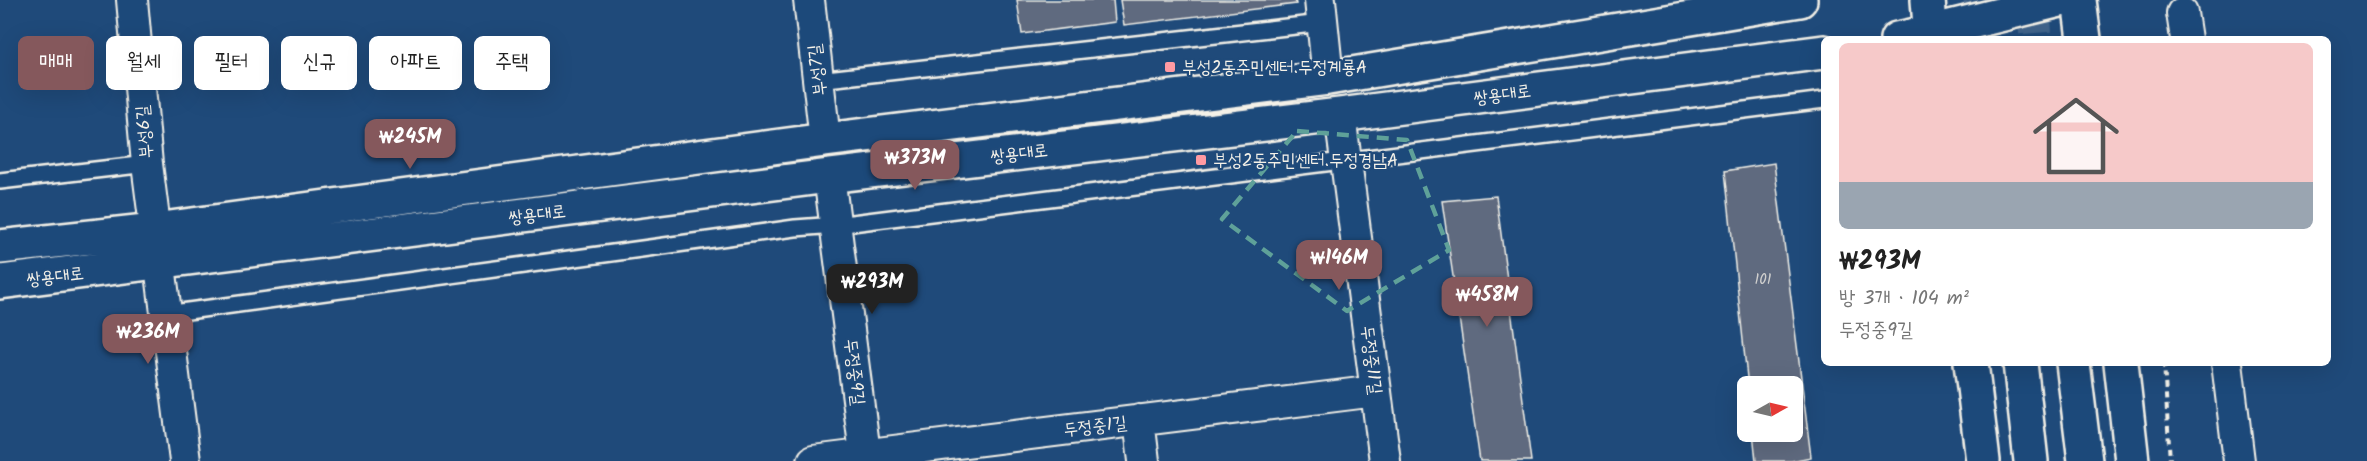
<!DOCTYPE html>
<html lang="ko">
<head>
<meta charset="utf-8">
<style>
	body { margin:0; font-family:Kalam,"Poor Story",sans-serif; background:#f2f2f2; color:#222; height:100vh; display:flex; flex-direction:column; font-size:22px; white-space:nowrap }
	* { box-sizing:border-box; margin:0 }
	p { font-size:20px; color:#767676 }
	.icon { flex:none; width:33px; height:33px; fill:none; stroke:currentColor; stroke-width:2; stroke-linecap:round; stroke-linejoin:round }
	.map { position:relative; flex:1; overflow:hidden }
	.drawer { position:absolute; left:1821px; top:36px; width:510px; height:330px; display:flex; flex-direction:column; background:#fff; border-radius:9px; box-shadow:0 6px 24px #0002 }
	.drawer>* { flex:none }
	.guide { position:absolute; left:18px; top:36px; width:570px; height:54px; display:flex; gap:12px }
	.needle { width:39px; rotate:82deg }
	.tools { position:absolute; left:1737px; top:376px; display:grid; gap:12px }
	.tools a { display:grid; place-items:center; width:66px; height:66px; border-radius:9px; background:#fff; box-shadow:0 6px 24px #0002; font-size:30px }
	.price { position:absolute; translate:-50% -51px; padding:0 14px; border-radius:12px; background:#85585c; color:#fff; font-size:20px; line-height:39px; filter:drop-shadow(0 2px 3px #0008) }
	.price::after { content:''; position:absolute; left:50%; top:36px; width:18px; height:14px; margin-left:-9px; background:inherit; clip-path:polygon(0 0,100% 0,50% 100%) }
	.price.selected { background:#222; color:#fff }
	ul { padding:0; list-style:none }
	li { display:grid; align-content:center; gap:12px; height:318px; padding:0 18px }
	li span { display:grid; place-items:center; height:186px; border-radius:9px; color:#555 }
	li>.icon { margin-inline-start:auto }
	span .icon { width:108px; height:108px; fill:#fffc; stroke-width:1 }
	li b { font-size:26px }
	.chip { padding:0 21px; border-radius:9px; background:#fff; box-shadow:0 6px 24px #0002; font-size:21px; line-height:54px }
	.chip.selected { background:#85585c; color:#fff }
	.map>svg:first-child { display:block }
	.building { fill:#5f6a7f; stroke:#f4f1e8; stroke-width:1.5 }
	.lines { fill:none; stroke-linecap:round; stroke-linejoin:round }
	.secondary-tunnel { stroke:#3f638a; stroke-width:33; stroke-dasharray:33 16; stroke-linecap:butt }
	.service-casing { stroke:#f4f1e8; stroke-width:20 }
	.minor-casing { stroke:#f4f1e8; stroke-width:34 }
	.tertiary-casing { stroke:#f4f1e8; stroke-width:38 }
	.secondary-casing { stroke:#f4f1e8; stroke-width:38 }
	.path { stroke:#f4f1e8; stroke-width:4; stroke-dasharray:6 4.5; stroke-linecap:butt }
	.service { stroke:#1f4a7a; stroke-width:15 }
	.minor { stroke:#1f4a7a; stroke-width:30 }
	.tertiary { stroke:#1f4a7a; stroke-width:33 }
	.secondary { stroke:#1f4a7a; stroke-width:33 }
	.marked { fill:none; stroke:#5fa199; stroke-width:4.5; stroke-dasharray:12 8; stroke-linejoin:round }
	.poi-dot { fill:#ff9aa2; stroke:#1f4a7a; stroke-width:2 }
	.labels { text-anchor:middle; stroke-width:4.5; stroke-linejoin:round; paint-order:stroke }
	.number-label { font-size:15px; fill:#cfcfce }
	.poi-label { font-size:18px; fill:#f4f1e8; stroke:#1f4a7a; text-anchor:start }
	.street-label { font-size:18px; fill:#f4f1e8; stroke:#1f4a7a }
</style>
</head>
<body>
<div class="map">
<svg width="2367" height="461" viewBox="0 0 2367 461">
	<rect width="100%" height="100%" fill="#1f4a7a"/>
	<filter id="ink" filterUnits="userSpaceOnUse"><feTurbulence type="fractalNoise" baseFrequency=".0167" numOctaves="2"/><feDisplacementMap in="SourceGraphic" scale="12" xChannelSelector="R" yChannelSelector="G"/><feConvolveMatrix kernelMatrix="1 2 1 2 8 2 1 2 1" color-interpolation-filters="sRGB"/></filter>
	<g filter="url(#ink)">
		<path class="building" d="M1017 0H1113L1115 22 1022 34Z
			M1120 0H1295L1296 4 1124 25Z
			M1774 163 1811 457 1791 461H1756L1753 432H1792V387H1748L1725 171Z
			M1496 196 1531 461H1480L1442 201Z"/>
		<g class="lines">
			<path class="secondary-tunnel" d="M1980 0 1984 39
				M2033 0 2036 39"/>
			<g class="service-casing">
				<path id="service" d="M818 80 1322 23
					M0 181 147 164
					M166 314 795 228 836 225 1824 100"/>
			</g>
			<g class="minor-casing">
				<path id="minor" d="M132 0 147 164 185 461
					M809 0 825 140
					M1320 0 1328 78
					M2182 13 2186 39
					M1340 115 1385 461
					M829 176 866 461
					M2227 363 2239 461
					M1139 420 1144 461
					M813 461 1376 391"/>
			</g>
			<g class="tertiary-casing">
				<path id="tertiary" d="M1897 39 1930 32
					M0 247 155 230 825 140 1328 78 1800 0
					M0 282 829 176 1340 115 1824 52"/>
			</g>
			<g class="secondary-casing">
				<path id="secondary" d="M1928 0 1931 39
					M2079 0 2084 39
					M1930 32 2060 0
					M1971 363 1983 461
					M2020 363 2031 461
					M2073 363 2085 461
					M2121 363 2132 461"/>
			</g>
			<path class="path" d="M2164 363 2170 461"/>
			<use href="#service" class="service"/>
			<use href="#minor" class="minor"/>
			<use href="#tertiary" class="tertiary"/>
			<use href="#secondary" class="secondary"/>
		</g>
	</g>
	<path class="marked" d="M1297 131 1407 140 1449 250 1347 311 1222 219Z"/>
	<g class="poi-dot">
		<rect x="1164" y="61" width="12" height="12" rx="3"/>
		<rect x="1195" y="154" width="12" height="12" rx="3"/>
	</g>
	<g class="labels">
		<g class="number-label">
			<text x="1763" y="284">101</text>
		</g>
		<g class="poi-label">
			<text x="1182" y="73">부성2동주민센터.두정계룡A</text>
			<text x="1213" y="166">부성2동주민센터.두정경남A</text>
		</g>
		<g class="street-label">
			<text transform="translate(817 70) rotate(-97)" y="6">부성7길</text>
			<text transform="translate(1502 94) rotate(-8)" y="6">쌍용대로</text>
			<text transform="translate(144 132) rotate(-95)" y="6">부성6길</text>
			<text transform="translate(1019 153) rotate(-7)" y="6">쌍용대로</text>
			<text transform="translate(537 214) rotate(-7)" y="6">쌍용대로</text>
			<text transform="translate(55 276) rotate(-7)" y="6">쌍용대로</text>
			<text transform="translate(1372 360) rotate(83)" y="6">두정중11길</text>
			<text transform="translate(855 372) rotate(83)" y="6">두정중9길</text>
			<text transform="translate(1095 426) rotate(-7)" y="6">두정중1길</text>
		</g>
	</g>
</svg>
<div class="tools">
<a><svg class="needle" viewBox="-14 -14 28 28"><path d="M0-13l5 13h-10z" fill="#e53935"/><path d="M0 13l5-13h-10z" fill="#767676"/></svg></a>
</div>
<b class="price" style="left:410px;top:170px">₩245M</b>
<b class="price" style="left:915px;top:191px">₩373M</b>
<b class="price" style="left:1339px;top:291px">₩146M</b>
<b class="price selected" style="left:872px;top:315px">₩293M</b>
<b class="price" style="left:1487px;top:328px">₩458M</b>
<b class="price" style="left:148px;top:365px">₩236M</b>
<div class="guide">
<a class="chip selected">매매</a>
<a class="chip">월세</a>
<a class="chip">필터</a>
<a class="chip">신규</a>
<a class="chip">아파트</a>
<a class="chip">주택</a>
</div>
<section class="drawer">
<ul>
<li><span style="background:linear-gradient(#f6c9c9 75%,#9aa5b1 0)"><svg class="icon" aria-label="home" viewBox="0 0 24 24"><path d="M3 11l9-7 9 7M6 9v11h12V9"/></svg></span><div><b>₩293M</b><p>방 3개 · 104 m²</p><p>두정중9길</p></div></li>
</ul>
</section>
</div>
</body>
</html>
